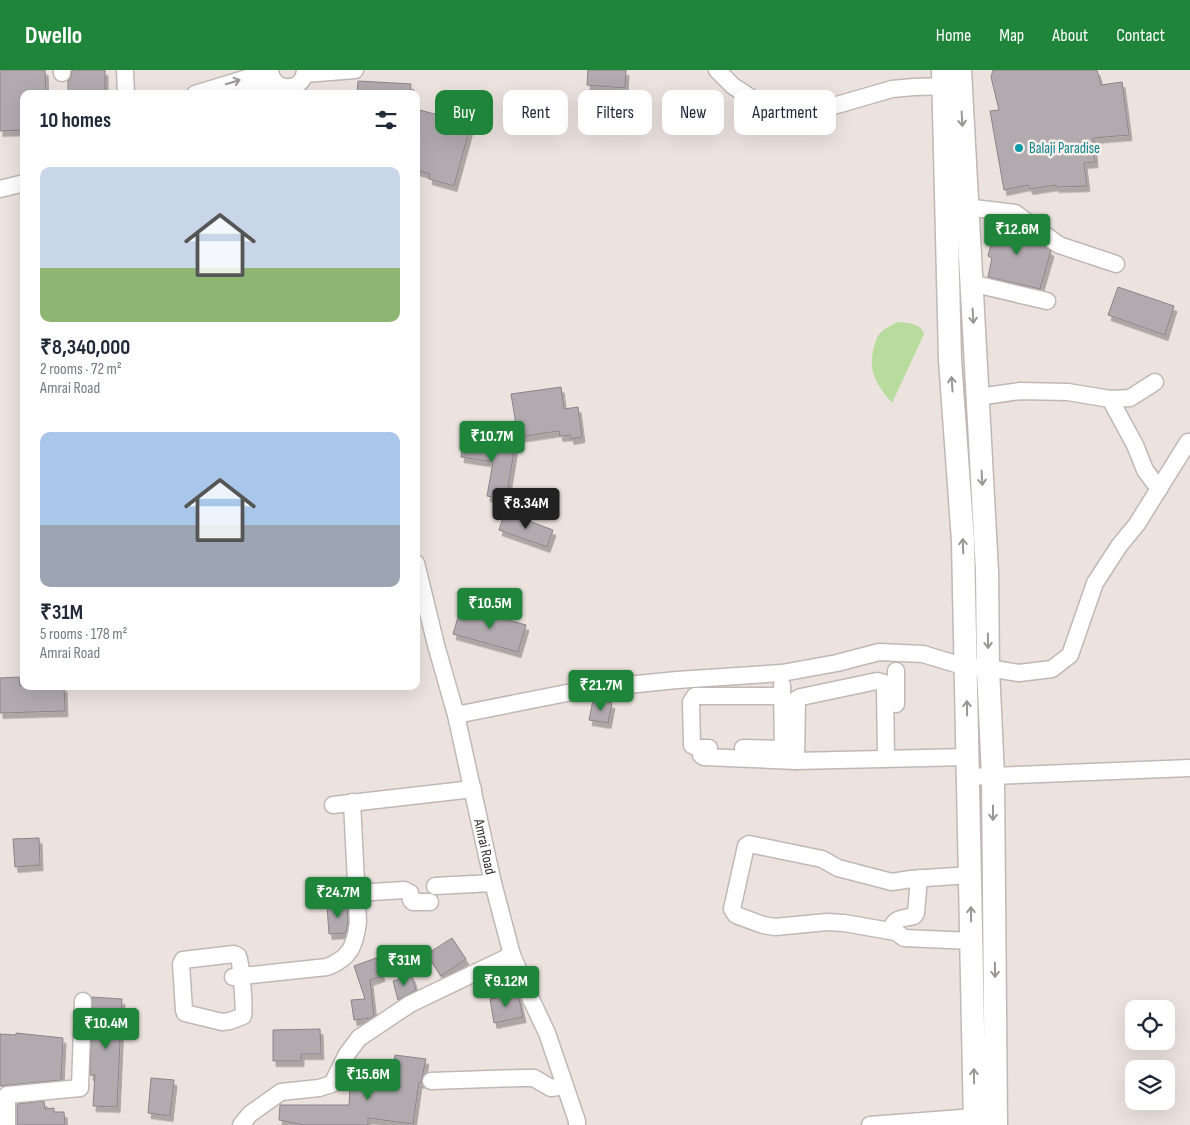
<!DOCTYPE html>
<html lang="en">
<head>
<meta charset="utf-8">
<style>
	body { margin:0; font-family:"Sofia Sans Condensed",sans-serif; background:#f6f6f7; color:#1f2937; height:100vh; display:flex; flex-direction:column; font-size:19px; white-space:nowrap }
	* { box-sizing:border-box; margin:0 }
	p { font-size:16px; color:#747a83 }
	.icon { flex:none; width:28px; height:28px; fill:none; stroke:currentColor; stroke-width:2; stroke-linecap:round; stroke-linejoin:round }
	.map { position:relative; flex:1; overflow:hidden }
	.panel { position:absolute; left:20px; top:20px; width:400px; height:600px; display:flex; flex-direction:column; background:#fff; border-radius:10px; box-shadow:0 5px 20px #0002 }
	.panel>* { flex:none }
	.hud { position:absolute; left:435px; top:20px; width:475px; height:45px; display:flex; gap:10px }
	.tools { position:absolute; left:1125px; top:930px; display:grid; gap:10px }
	.tools a { display:grid; place-items:center; width:50px; height:50px; border-radius:10px; background:#fff; box-shadow:0 5px 20px #0002; font-size:25px }
	.price { position:absolute; translate:-50% -42px; padding:0 11px; border-radius:5px; background:#1f853a; color:#fff; font-size:16px; line-height:32px; filter:drop-shadow(0 1px 2px #0008) }
	.price::after { content:''; position:absolute; left:50%; top:30px; width:15px; height:11px; margin-left:-8px; background:inherit; clip-path:polygon(0 0,100% 0,50% 100%) }
	.price.active { background:#222; color:#fff }
	ul { padding:0; list-style:none }
	li { display:grid; align-content:center; gap:10px; height:265px; padding:0 20px }
	li span { display:grid; place-items:center; height:155px; border-radius:10px; color:#555 }
	li>.icon { margin-inline-start:auto }
	span .icon { width:90px; height:90px; fill:#fffc; stroke-width:1 }
	li b { font-size:21px }
	h2 { display:flex; justify-content:space-between; align-items:center; height:60px; padding:0 20px; font-size:21px }
	.pill { padding:0 18px; border-radius:10px; background:#fff; box-shadow:0 5px 20px #0002; font-size:18px; line-height:45px }
	.pill.active { background:#1f853a; color:#fff }
	header { display:flex; align-items:center; gap:30px; box-sizing:border-box; height:70px; padding:0 25px; background:#1f853a; color:#fff }
	header strong { font-size:24px }
	nav { display:flex; gap:28px; margin-inline-start:auto; font-size:18px }
	.map>svg:first-child { display:block }
	.green { fill:#b7dc9d }
	.building { fill:#b1aaaf; stroke:#8b8489; filter:url(#shadow) }
	.lines { fill:none; stroke-linecap:round; stroke-linejoin:round }
	.street-casing { stroke:#c0b8b4; stroke-width:19 }
	.secondary-casing { stroke:#c0b8b4; stroke-width:25 }
	.street { stroke:#fff; stroke-width:16 }
	.secondary { stroke:#fff; stroke-width:22 }
	.oneway { stroke:#999796 }
	.culture-dot { fill:#0f9aa8; stroke:#f9f0ec; stroke-width:2 }
	.labels { text-anchor:middle; stroke-width:5; stroke-linejoin:round; paint-order:stroke }
	.culture-label { font-size:15px; fill:#0d838f; stroke:#f9f0ec; text-anchor:start }
	.street-label { font-size:15px; fill:#332f2e; stroke:#f9f0ec }
</style>
</head>
<body>
<header>
<strong>Dwello</strong>
<nav><a>Home</a><a>Map</a><a>About</a><a>Contact</a></nav>
</header>
<div class="map">
<svg width="1190" height="1055" viewBox="0 0 1190 1055">
	<defs>
		<filter id="shadow"><feDropShadow dx="3" dy="5.5" stdDeviation="0" flood-color="#0004"/></filter>
	</defs>
	<rect width="100%" height="100%" fill="#ece3df"/>
	<path class="green" d="M897 252C907 253 921 253 924 264L892 333C884 323 876 314 873 302 870 293 873 275 878 266 882 259 891 256 897 252Z"/>
	<path class="building" d="M0 0H45L46 24H24V60L0 61Z
		M72 0H105V24H68V10L71 8Z
		M588 0H626L625 18 587 15Z
		M993 0H1097L1101 15 1122 12 1129 65 1093 68 1095 92 1084 93 1087 116 1056 117V115L1030 119 1028 115 1004 120 990 41 999 40 991 7Z
		M358 11 411 14 410 24H357Z
		M618 20 629 21 627 47 615 46Z
		M416 39 471 54 454 116 429 109 430 104 416 100Z
		M992 150 1011 153 1051 181 1040 219 988 207 992 188 988 186 995 160 990 159Z
		M1118 217 1174 236 1165 265 1108 245Z
		M561 317 564 339 578 337 582 367 571 369 570 365 560 366 559 361 518 367 511 324Z
		M464 367 515 375 506 430 487 426 493 392 461 387Z
		M505 442 553 460 547 477 499 460Z
		M461 537 526 555 518 582 453 564Z
		M19 607 20 616H64L65 641 0 643V608Z
		M593 630 612 633 608 653 589 650Z
		M39 768 40 795 15 797 13 769Z
		M347 835 348 852 346 863 329 864 327 836Z
		M452 868 466 889 441 906 427 884Z
		M376 888 382 906 370 910 374 946 371 948 354 950 351 930 365 929 354 896Z
		M412 906 416 920 398 930 393 911Z
		M518 924 523 947 494 953 490 929Z
		M92 927 122 929 117 1037 93 1036 95 1005H90Z
		M320 959 321 984H301V991H273V960Z
		M16 963 63 968 61 1010 0 1016V964L16 965Z
		M395 985 426 989 421 1013 419 1012 413 1054 368 1048V1055H304L279 1050 280 1035H349L350 1017 390 1019Z
		M151 1008 174 1010 170 1046 148 1043Z
		M44 1031 45 1039 54 1038V1042H64L65 1055H17V1034Z"/>
	<g class="lines">
		<g class="street-casing">
			<g id="street">
				<path d="M62 0V3"/>
				<path d="M125 0 126 24"/>
				<path d="M270 0C272 23 304 23 305 0"/>
				<path d="M717 0 733 16 759 33 806 39 830 37 892 19 914 17 953 16"/>
				<path d="M305 4 355 0"/>
				<path d="M195 24 270 1"/>
				<path d="M244 24 276 14"/>
				<path d="M0 119 24 113"/>
				<path d="M957 136 1015 143 1059 175 1116 194"/>
				<path d="M971 213 1047 231"/>
				<path d="M978 327 1020 321 1068 322 1110 329 1130 328 1155 312"/>
				<path d="M1110 329 1135 375 1145 400 1159 419"/>
				<path id="s1" d="M416 493 436 575 456 645 493 813 512 885 530 927 547 963 577 1051V1055"/>
				<path d="M896 601V634"/>
				<path d="M782 615 783 688"/>
				<path d="M456 645 587 619 677 610 782 603 837 593 879 582 923 584 966 597 988 598 1019 603 1052 599 1070 585 1095 513 1119 476 1137 454 1188 372H1190"/>
				<path d="M701 678V685L704 687 796 691 968 687"/>
				<path d="M709 678H698L692 675 691 632 695 626H782"/>
				<path d="M743 678 783 679"/>
				<path d="M796 691 797 629 801 627 877 611 884 613 885 617 886 689"/>
				<path d="M968 707 1190 698"/>
				<path d="M333 735 473 719"/>
				<path d="M919 808 916 843 914 846C901 849 895 847 890 861L844 853 827 852 775 857 763 855 736 845 732 839 746 776 749 774 822 789 838 798 892 812 911 809 970 805"/>
				<path d="M435 816 493 813"/>
				<path d="M356 823 404 820 410 823 411 830 413 832H430"/>
				<path d="M890 861 896 862 904 868 972 871"/>
				<path d="M234 884C236 885 237 885 238 886 241 891 245 941 243 946L230 951 222 952 185 943 184 940 181 894 183 890Z"/>
				<path d="M233 907 327 897C350 888 355 876 358 852L352 732"/>
				<path d="M431 1011 521 1008H534L551 1018 565 1016"/>
				<path d="M7 1055V1025L80 1018 83 931"/>
				<path d="M241 1055 250 1044 281 1022 319 1018 332 1014 347 984 359 968 410 934 512 885"/>
				<path d="M870 1055 975 1047"/>
			</g>
		</g>
		<g class="secondary-casing">
			<path id="secondary" d="M943 0 950 290 963 471 975 1055
				M960 0 987 501 988 598 993 706 996 1055"/>
		</g>
		<use href="#street" class="street"/>
		<use href="#secondary" class="secondary"/>
	</g>
	<defs><path id="oneway-shaft" d="M-6 0H5M1.5-3L5.5 0L1.5 3" fill="none" stroke-width="1.6" stroke-linecap="round" stroke-linejoin="round" transform="scale(1.25)"/></defs>
	<g class="oneway">
		<use href="#oneway-shaft" transform="translate(233 12) rotate(-17)"/>
		<use href="#oneway-shaft" transform="translate(962 49) rotate(87)"/>
		<use href="#oneway-shaft" transform="translate(973 246) rotate(87)"/>
		<use href="#oneway-shaft" transform="translate(952 314) rotate(-94)"/>
		<use href="#oneway-shaft" transform="translate(982 408) rotate(87)"/>
		<use href="#oneway-shaft" transform="translate(963 476) rotate(-92)"/>
		<use href="#oneway-shaft" transform="translate(988 571) rotate(89)"/>
		<use href="#oneway-shaft" transform="translate(967 638) rotate(-91)"/>
		<use href="#oneway-shaft" transform="translate(993 743) rotate(90)"/>
		<use href="#oneway-shaft" transform="translate(971 844) rotate(-91)"/>
		<use href="#oneway-shaft" transform="translate(995 900) rotate(89)"/>
		<use href="#oneway-shaft" transform="translate(974 1006) rotate(-91)"/>
	</g>
	<circle class="culture-dot" cx="1019" cy="78" r="5"/>
	<g class="labels">
		<g class="culture-label">
			<text x="1029" y="83">Balaji Paradise</text>
		</g>
		<g class="street-label">
			<text dy="5" stroke="none"><textPath href="#s1" startOffset="292">Amrai Road</textPath></text>
		</g>
	</g>
</svg>
<div class="tools">
<a><svg class="icon" aria-label="locate" viewBox="0 0 24 24"><circle cx="12" cy="12" r="6"/><path d="M12 2v4M12 18v4M2 12h4M18 12h4"/></svg></a>
<a><svg class="icon" aria-label="layers" viewBox="0 0 24 24"><path d="M12 4l9 5-9 5-9-5zM3 14l9 5 9-5"/></svg></a>
</div>
<b class="price" style="left:1017px;top:186px">₹12.6M</b>
<b class="price" style="left:492px;top:393px">₹10.7M</b>
<b class="price active" style="left:526px;top:460px">₹8.34M</b>
<b class="price" style="left:490px;top:560px">₹10.5M</b>
<b class="price" style="left:601px;top:642px">₹21.7M</b>
<b class="price" style="left:338px;top:849px">₹24.7M</b>
<b class="price" style="left:404px;top:917px">₹31M</b>
<b class="price" style="left:506px;top:938px">₹9.12M</b>
<b class="price" style="left:106px;top:980px">₹10.4M</b>
<b class="price" style="left:368px;top:1031px">₹15.6M</b>
<div class="hud">
<a class="pill active">Buy</a>
<a class="pill">Rent</a>
<a class="pill">Filters</a>
<a class="pill">New</a>
<a class="pill">Apartment</a>
</div>
<section class="panel">
<h2>10 homes<svg class="icon" aria-label="filters" viewBox="0 0 24 24"><path d="M4 7h16M4 17h16"/><circle cx="9" cy="7" r="2"/><circle cx="15" cy="17" r="2"/></svg></h2>
<ul>
<li><span style="background:linear-gradient(#c9d6e8 65%,#8fb573 0)"><svg class="icon" aria-label="home" viewBox="0 0 24 24"><path d="M3 11l9-7 9 7M6 9v11h12V9"/></svg></span><div><b>₹8,340,000</b><p>2 rooms · 72 m²</p><p>Amrai Road</p></div></li>
<li><span style="background:linear-gradient(#a9c7e8 60%,#9aa5b1 0)"><svg class="icon" aria-label="home" viewBox="0 0 24 24"><path d="M3 11l9-7 9 7M6 9v11h12V9"/></svg></span><div><b>₹31M</b><p>5 rooms · 178 m²</p><p>Amrai Road</p></div></li>
</ul>
</section>
</div>
</body>
</html>
